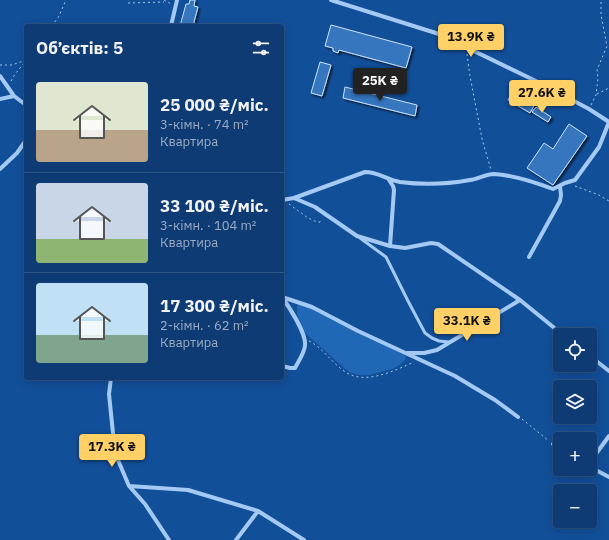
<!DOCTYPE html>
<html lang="uk">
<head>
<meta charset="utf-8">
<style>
	body { margin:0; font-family:"IBM Plex Sans",sans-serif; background:#174278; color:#f1f3f6; height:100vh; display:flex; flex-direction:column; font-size:15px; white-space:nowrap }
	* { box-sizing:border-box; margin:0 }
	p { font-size:13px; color:#9badc4 }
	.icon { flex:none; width:22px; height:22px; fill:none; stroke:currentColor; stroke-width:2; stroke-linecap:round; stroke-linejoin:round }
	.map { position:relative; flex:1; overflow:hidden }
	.drawer { position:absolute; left:24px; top:24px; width:260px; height:356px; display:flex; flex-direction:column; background:#0e3b73; border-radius:4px; box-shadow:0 2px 10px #0003,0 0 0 1px #2e5585 }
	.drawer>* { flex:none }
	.buttons { position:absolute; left:553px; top:328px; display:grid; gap:8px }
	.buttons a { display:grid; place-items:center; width:44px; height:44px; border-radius:4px; background:#0e3b73; box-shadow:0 2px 10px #0003,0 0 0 1px #2e5585; font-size:20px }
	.price { position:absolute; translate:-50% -34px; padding:0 9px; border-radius:4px; background:#ffd066; color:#111; font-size:13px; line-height:26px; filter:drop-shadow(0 1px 2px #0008) }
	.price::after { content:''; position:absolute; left:50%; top:24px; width:12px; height:9px; margin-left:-6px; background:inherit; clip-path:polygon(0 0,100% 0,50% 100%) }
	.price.on { background:#222; color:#fff }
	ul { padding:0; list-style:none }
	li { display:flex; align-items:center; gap:12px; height:100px; padding:0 12px }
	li+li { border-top:1px solid #2e5585 }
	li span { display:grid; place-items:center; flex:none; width:112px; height:80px; border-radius:4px; color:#555 }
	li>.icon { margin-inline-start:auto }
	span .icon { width:48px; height:48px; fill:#fffc; stroke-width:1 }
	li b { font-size:17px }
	h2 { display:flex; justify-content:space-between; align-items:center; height:48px; padding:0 12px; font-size:17px }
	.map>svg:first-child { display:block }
	.green { fill:#2067b6 }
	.building { fill:#3576bf; stroke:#cce3fe; filter:url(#shadow) }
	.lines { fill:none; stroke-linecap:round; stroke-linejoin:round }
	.path { stroke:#a4caf4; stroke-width:1; stroke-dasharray:2 3; stroke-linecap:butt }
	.service { stroke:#a4caf4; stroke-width:3 }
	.minor { stroke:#a4caf4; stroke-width:4 }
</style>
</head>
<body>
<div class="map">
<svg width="609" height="540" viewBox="0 0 609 540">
	<defs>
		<filter id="shadow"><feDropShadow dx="2" dy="2" stdDeviation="1" flood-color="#0009"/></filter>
	</defs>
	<rect width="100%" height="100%" fill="#124f99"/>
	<path class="green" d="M301 303 395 350 406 356 405 360 401 364 392 369 369 375H359L349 372 305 333 297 314V306Z"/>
	<path class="building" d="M190 0H195L194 6 198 7 193 26H180L186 4H189Z
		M331 25 412 47 406 68 339 50 338 53 333 51V48L325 46Z
		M320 62 331 65 322 96 311 93Z
		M516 85 538 98 530 113 508 100Z
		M345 87 417 105 415 116 343 98Z
		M536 107 551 117 548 122 532 112Z
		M569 124 587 136 553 185 527 168 544 143 553 149Z"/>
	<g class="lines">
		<path class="path" d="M164 0 171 4
			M128 3 164 2
			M52 26 59 16 66 0
			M467 54 470 76 482 139 491 170
			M0 65H12L26 60
			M11 81 15 74 26 61
			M597 94 609 88
			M591 105 596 95 598 78 597 70 607 46 601 15V0
			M575 186 599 195 609 201
			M289 204 308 218 317 222H320L323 220
			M309 341C323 348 331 362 344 371 363 386 394 371 414 362
			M522 419 549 441"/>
		<path class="service" d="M360 238 386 257 408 301 425 333 432 338 439 341 449 342"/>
		<path class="minor" d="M331 0 439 34 544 85 589 109 609 122
			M171 26 177 0
			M0 76 14 96 26 105
			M0 99 14 96
			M0 169 17 153 26 140
			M389 180 393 186 394 190 390 246
			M294 198 315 207 357 236 390 246 405 248 431 243 438 244 520 300 563 335
			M282 200 294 198 365 172C379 172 387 180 400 182 423 185 448 184 470 180 478 179 486 174 494 174 512 175 537 183 553 189L565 183 575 180 599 147 609 122
			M529 257 560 201 561 195 560 186
			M282 297 312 307 358 331 455 376 495 400 518 417
			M407 353H424L437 350 520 300
			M590 356 609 371
			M282 366 290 368H295C298 362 305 352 305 345 306 333 289 307 282 297
			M111 378 109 394 115 453 129 486 145 504 169 540
			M553 444 560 448
			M590 462 609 436
			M590 467 609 477
			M129 486 188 490 258 511 304 540
			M236 540 258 511"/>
	</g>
</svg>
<div class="buttons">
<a><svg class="icon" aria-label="locate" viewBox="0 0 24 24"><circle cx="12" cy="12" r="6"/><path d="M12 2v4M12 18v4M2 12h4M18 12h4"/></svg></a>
<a><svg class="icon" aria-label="layers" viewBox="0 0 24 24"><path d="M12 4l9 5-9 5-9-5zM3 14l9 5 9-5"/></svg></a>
<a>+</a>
<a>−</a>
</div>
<b class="price" style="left:471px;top:58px">13.9K ₴</b>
<b class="price on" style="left:380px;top:102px">25K ₴</b>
<b class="price" style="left:542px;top:114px">27.6K ₴</b>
<b class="price" style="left:467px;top:342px">33.1K ₴</b>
<b class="price" style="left:112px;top:468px">17.3K ₴</b>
<section class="drawer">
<h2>Об’єктів: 5<svg class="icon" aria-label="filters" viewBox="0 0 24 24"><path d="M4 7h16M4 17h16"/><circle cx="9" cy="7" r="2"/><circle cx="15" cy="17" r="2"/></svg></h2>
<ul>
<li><span style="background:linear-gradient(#dfe7d0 60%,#b9a48a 0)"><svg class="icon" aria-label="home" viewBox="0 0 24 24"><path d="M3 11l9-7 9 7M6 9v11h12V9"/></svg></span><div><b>25 000 ₴/міс.</b><p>3-кімн. · 74 m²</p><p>Квартира</p></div></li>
<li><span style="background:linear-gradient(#c9d6e8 70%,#8fb573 0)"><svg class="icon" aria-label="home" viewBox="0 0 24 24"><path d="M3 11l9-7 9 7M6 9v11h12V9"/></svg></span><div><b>33 100 ₴/міс.</b><p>3-кімн. · 104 m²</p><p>Квартира</p></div></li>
<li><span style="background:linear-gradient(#bfe0f5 65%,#7fa58c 0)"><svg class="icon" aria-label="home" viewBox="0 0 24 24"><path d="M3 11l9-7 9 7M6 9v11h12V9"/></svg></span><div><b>17 300 ₴/міс.</b><p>2-кімн. · 62 m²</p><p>Квартира</p></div></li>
</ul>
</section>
</div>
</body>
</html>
